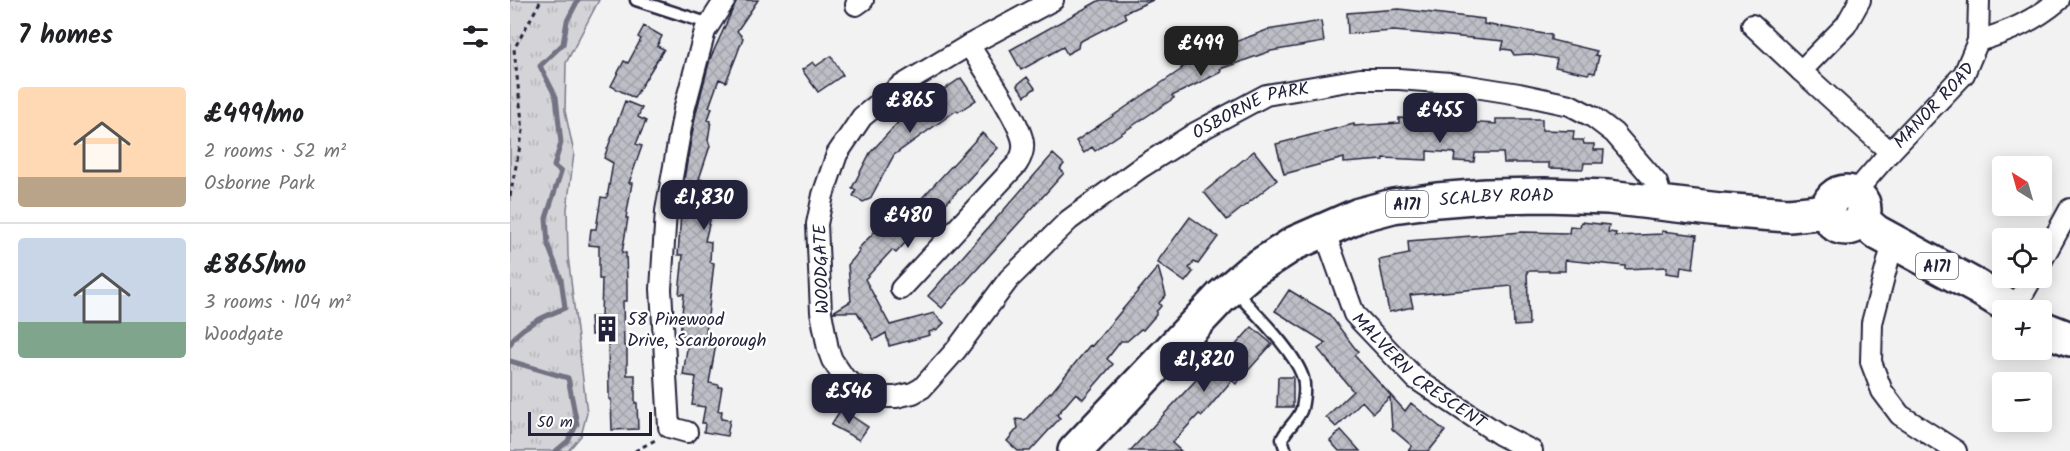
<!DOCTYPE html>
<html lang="en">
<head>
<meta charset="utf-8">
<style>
	body { margin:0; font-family:Kalam,sans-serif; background:#f6f6f6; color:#202124; height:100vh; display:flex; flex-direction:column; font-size:22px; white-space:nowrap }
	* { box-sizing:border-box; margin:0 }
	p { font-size:20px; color:#757577 }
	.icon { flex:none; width:33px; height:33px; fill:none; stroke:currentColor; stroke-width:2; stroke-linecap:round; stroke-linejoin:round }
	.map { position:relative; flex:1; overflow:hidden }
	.sheet { display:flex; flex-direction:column; background:#fff; width:510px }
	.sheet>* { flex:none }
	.needle { width:39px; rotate:323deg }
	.fabs { position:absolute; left:1482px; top:156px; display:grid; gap:12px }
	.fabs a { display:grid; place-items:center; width:60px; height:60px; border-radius:6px; background:#fff; box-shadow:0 3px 15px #0003; font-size:30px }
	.scale { position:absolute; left:18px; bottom:15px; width:124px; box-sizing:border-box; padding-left:6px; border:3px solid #22223b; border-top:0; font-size:16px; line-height:21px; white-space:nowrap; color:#22223b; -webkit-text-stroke:4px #fff; paint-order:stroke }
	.price { position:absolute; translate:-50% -51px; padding:0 14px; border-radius:12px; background:#22223b; color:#fff; font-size:20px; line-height:39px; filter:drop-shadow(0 2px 3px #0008) }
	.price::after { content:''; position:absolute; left:50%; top:36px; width:18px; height:14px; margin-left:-9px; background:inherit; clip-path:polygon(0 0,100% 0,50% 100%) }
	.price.on { background:#222; color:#fff }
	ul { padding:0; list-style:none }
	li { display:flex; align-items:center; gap:18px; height:150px; padding:0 18px }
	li+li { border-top:2px solid #e0e0e0 }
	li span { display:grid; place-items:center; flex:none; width:168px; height:120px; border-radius:6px; color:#555 }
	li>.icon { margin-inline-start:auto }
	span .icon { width:72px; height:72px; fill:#fffc; stroke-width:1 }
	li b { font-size:26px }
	h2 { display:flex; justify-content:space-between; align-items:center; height:72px; padding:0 18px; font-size:26px }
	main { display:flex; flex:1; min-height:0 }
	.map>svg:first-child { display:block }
	.grass { fill:url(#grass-tufts); stroke:#7a7a8a; stroke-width:1.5 }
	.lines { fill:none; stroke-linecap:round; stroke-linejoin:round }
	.stream { stroke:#727282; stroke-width:5 }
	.building { fill:url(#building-cross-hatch); stroke:#22223b; stroke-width:1.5 }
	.service-casing { stroke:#22223b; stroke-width:15 }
	.minor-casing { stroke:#22223b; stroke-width:24 }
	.trunk-casing { stroke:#22223b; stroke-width:38 }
	.path { stroke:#22223b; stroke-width:3; stroke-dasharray:4.5 4.5; stroke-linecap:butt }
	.service { stroke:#fff; stroke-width:10 }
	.minor { stroke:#fff; stroke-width:20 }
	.trunk { stroke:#fff; stroke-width:33 }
	.labels { text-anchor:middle; stroke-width:5; stroke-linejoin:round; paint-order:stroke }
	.shield { fill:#fff; stroke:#646476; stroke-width:1.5 }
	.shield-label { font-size:16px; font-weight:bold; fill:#22223b }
	.street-label { font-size:18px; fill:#22223b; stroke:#fff }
	.poi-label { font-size:18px; fill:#22223b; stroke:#fff; text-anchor:start }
</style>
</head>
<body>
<main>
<section class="sheet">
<h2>7 homes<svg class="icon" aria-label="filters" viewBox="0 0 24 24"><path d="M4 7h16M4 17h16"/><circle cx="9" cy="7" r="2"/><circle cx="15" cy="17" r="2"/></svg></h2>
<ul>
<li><span style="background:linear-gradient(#ffd9b3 75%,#b9a48a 0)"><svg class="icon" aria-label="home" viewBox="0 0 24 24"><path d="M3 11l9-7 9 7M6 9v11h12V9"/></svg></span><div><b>£499/mo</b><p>2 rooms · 52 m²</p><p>Osborne Park</p></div></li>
<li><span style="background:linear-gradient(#c9d6e8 70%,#7fa58c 0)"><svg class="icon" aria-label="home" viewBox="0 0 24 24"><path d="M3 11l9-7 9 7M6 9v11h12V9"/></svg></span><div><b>£865/mo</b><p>3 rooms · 104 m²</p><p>Woodgate</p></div></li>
</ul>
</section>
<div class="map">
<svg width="1560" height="451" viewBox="0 0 1560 451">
	<defs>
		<pattern id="grass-tufts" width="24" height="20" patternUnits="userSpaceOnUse" patternTransform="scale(1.5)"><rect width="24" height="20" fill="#d3d3d8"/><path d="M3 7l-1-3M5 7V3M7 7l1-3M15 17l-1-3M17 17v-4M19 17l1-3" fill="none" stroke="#b5b5ba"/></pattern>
		<pattern id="building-cross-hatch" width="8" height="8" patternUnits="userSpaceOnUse" patternTransform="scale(1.5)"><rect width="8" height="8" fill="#bebec6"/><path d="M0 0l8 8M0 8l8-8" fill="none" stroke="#a3a3ab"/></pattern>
	</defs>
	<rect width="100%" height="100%" fill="#f2f2f3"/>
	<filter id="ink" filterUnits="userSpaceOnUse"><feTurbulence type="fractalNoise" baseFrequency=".0167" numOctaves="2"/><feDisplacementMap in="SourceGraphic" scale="12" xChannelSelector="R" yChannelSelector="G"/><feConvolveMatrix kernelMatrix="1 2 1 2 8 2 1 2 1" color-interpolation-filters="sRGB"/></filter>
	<g filter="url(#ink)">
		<path class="grass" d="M0 0H89L56 63 55 111 64 153 57 209 58 256 77 413 71 436 58 451H0Z"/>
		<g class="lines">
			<path class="stream" d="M0 345C6 327 38 315 55 308L51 279 38 245 36 218 51 172 44 166 51 143 46 97 30 66 53 44 57 21 68 0
				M0 361 58 378 67 424 58 441 46 451"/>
		</g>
		<path class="building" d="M227 0H248L227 31 233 38 226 57 216 82 209 79 199 107 202 108 198 120 201 121 198 140 200 146 189 179 204 182 199 207 203 208 195 241 201 242 200 262 204 263 195 342 206 344 199 383 209 385V387H212L208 411H212L211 419 220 420 217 436 194 432 195 423H192L195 407 182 405 186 377 173 375 179 336 170 335 174 294H169L173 255H168L171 213 168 212 186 113 200 59Z
			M590 0H643L614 13 616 18 569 42 568 48 557 54 553 47 511 70 500 50Z
			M889 9 974 19V24L1041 35V40L1087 51 1085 55 1089 56 1085 73 1080 72 1078 74 1045 67 1047 59 1020 54 1004 55 1001 50 992 49 994 41 884 31 838 34 837 13Z
			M811 21 814 42 761 51 710 69 711 72 662 96 664 98 585 151 582 147 574 153 566 141 672 69 671 68 720 44 757 30Z
			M134 26 152 36 147 46 154 49 124 98 101 86 114 61 118 63 131 39 128 37Z
			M321 56 333 75 308 92 292 70 303 62 306 66Z
			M517 77 525 88 515 96 507 85Z
			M451 78 466 100 448 112 447 110 384 155 360 199 353 202 343 196 346 190 342 188 360 153 394 116Z
			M115 101 132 108 128 117 136 121 126 144 132 146 119 183H122L116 218H118L112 253H116L117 283V301H113L114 346H117V375H125V403H127L128 429 102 430 101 399H99L98 340 87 341 86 334 81 335 80 317H91L92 279H89V246L79 245 81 229H86L91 197 97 198 103 163 94 158Z
			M889 118 986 124V119H1032V130L1064 131 1063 140H1073L1074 144H1084V150H1094L1093 163H1074L1073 169 1039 168V163H994L993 153H965L964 162 944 161 945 153 917 151V160L873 158V160L834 163V158L774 174 766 144 844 124V126L889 123Z
			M472 133 488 148 408 233 406 231 386 253 382 250 355 279 380 325 424 313 434 323 428 329 419 332 420 335 379 346 376 333 364 340 347 312H323L341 301 338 265 350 251 348 249 369 227H384L387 225Z
			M744 151 767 180 717 220 694 192Z
			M543 154 554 164 550 169 554 173 432 308 418 296Z
			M680 217 708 237 688 264 684 262 679 268 683 272 675 282 647 262Z
			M1071 222 1099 225 1098 232 1106 233 1105 236 1152 234V231L1187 235 1183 268 1171 266 1170 275 1156 273 1157 267 1115 269V266L1055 260V271H1017L1019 325 1004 326 1002 286 900 295 903 307 879 312 869 260 899 254 898 241 1012 232 1059 233 1060 226 1070 227Z
			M648 267 656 295 649 303 651 306 646 312V315L633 330 631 329 617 341H611L597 359 603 364 573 399 566 393 547 415 550 418 520 451H508L497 441 508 428 506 419 515 420 540 392 541 393 580 345 582 346Z
			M779 290 819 314 848 352 844 355 895 411 901 403 935 431 919 451H898L902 446 882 429 880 397 863 413 852 401 826 427 816 417 843 391 808 349 816 343 765 311Z
			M742 327 762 344 726 384 722 380 692 416 689 414 662 443 671 451H620L697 368 701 372Z
			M768 377H783V407H767Z
			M331 409 358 427 349 440 321 425Z
			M831 430 850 451H829L820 441Z"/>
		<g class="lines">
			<g class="service-casing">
				<path id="service" d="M126 0 200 24
					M725 291C745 313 782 349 792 375 796 385 794 398 792 408 789 420 777 427 772 439L776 451"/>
			</g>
			<g class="minor-casing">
				<g id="minor">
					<path id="s1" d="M543 0 459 45 389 87 352 117 327 154 313 195 307 224 311 312 318 349 322 360 335 379 357 393 369 397H386L403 393 412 388 446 350 499 279 559 220 630 168 687 132 756 95 850 79H889L940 83 1009 94 1060 105 1083 117 1104 133 1147 183 1153 203"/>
					<path d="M1350 0 1336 25 1291 71 1380 152"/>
					<path d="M346 5 353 0"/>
					<path d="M1242 25 1291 71"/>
					<path d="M1468 41C1499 32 1524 21 1549 0"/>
					<path id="s2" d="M1345 195 1348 189 1380 152 1454 74 1468 41 1469 0"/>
					<path id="s3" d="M814 230 844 314 906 379 989 434 1022 451"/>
					<path d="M1383 242 1362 323 1361 362 1372 391 1390 415 1446 451"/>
					<path d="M1532 260 1560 209"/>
					<path d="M391 289 507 164C511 158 514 151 513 143 511 122 471 65 459 45"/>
					<path d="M1504 310 1522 278"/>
					<path d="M177 432 159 427 151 289 156 211 174 110 195 31 215 0"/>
				</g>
			</g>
			<g class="trunk-casing">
				<g id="trunk">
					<circle cx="1336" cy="210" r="18"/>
					<path d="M1351 219 1366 232 1467 287 1505 310"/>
					<path d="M1532 328 1560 339"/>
					<path id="s4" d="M565 451 711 297 740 272 785 243 849 215 883 206 927 200 976 196 1035 195 1098 197 1210 210 1279 215 1318 211"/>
				</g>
			</g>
			<path class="path" d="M0 196 13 131 4 49 31 0
				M125 451 147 439"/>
			<use href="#service" class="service"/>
			<use href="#minor" class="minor"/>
			<use href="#trunk" class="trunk"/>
		</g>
	</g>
	<defs>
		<g id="building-bare" transform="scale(2.07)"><path d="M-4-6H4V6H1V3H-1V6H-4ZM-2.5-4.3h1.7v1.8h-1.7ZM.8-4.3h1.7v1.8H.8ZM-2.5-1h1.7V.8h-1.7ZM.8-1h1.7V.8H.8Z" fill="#22223b" stroke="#fff" stroke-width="2.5" paint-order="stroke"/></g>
	</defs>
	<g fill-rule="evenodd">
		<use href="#building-bare" x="97" y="329"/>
	</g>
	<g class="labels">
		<g class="shield">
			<rect x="876" y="191" width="42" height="26" rx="4.5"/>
			<rect x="1406" y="253" width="42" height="26" rx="4.5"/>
		</g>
		<g class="shield-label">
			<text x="897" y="210">A171</text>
			<text x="1427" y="272">A171</text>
		</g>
		<g class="street-label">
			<text dy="6" stroke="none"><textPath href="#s2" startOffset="120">MANOR ROAD</textPath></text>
			<text dy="6" stroke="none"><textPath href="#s1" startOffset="1024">OSBORNE PARK</textPath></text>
			<text dy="6" stroke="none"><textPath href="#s4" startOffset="513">SCALBY ROAD</textPath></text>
			<text transform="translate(311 269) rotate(-92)" y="6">WOODGATE</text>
			<text dy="6" stroke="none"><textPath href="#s3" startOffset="176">MALVERN CRESCENT</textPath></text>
		</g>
		<g class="poi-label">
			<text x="117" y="325">58 Pinewood<tspan x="117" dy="21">Drive, Scarborough</tspan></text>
		</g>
	</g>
</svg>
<div class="fabs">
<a><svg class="needle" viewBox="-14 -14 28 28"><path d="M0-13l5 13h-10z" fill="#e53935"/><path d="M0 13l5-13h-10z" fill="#757577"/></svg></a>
<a><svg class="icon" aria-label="locate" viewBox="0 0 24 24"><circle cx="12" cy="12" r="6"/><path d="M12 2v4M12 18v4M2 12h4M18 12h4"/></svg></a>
<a>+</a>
<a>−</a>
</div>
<div class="scale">50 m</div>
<b class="price on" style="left:691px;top:77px">£499</b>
<b class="price" style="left:400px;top:134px">£865</b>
<b class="price" style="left:930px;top:144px">£455</b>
<b class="price" style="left:194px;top:231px">£1,830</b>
<b class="price" style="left:398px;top:249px">£480</b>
<b class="price" style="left:694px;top:393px">£1,820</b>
<b class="price" style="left:339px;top:425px">£546</b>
</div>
</main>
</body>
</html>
